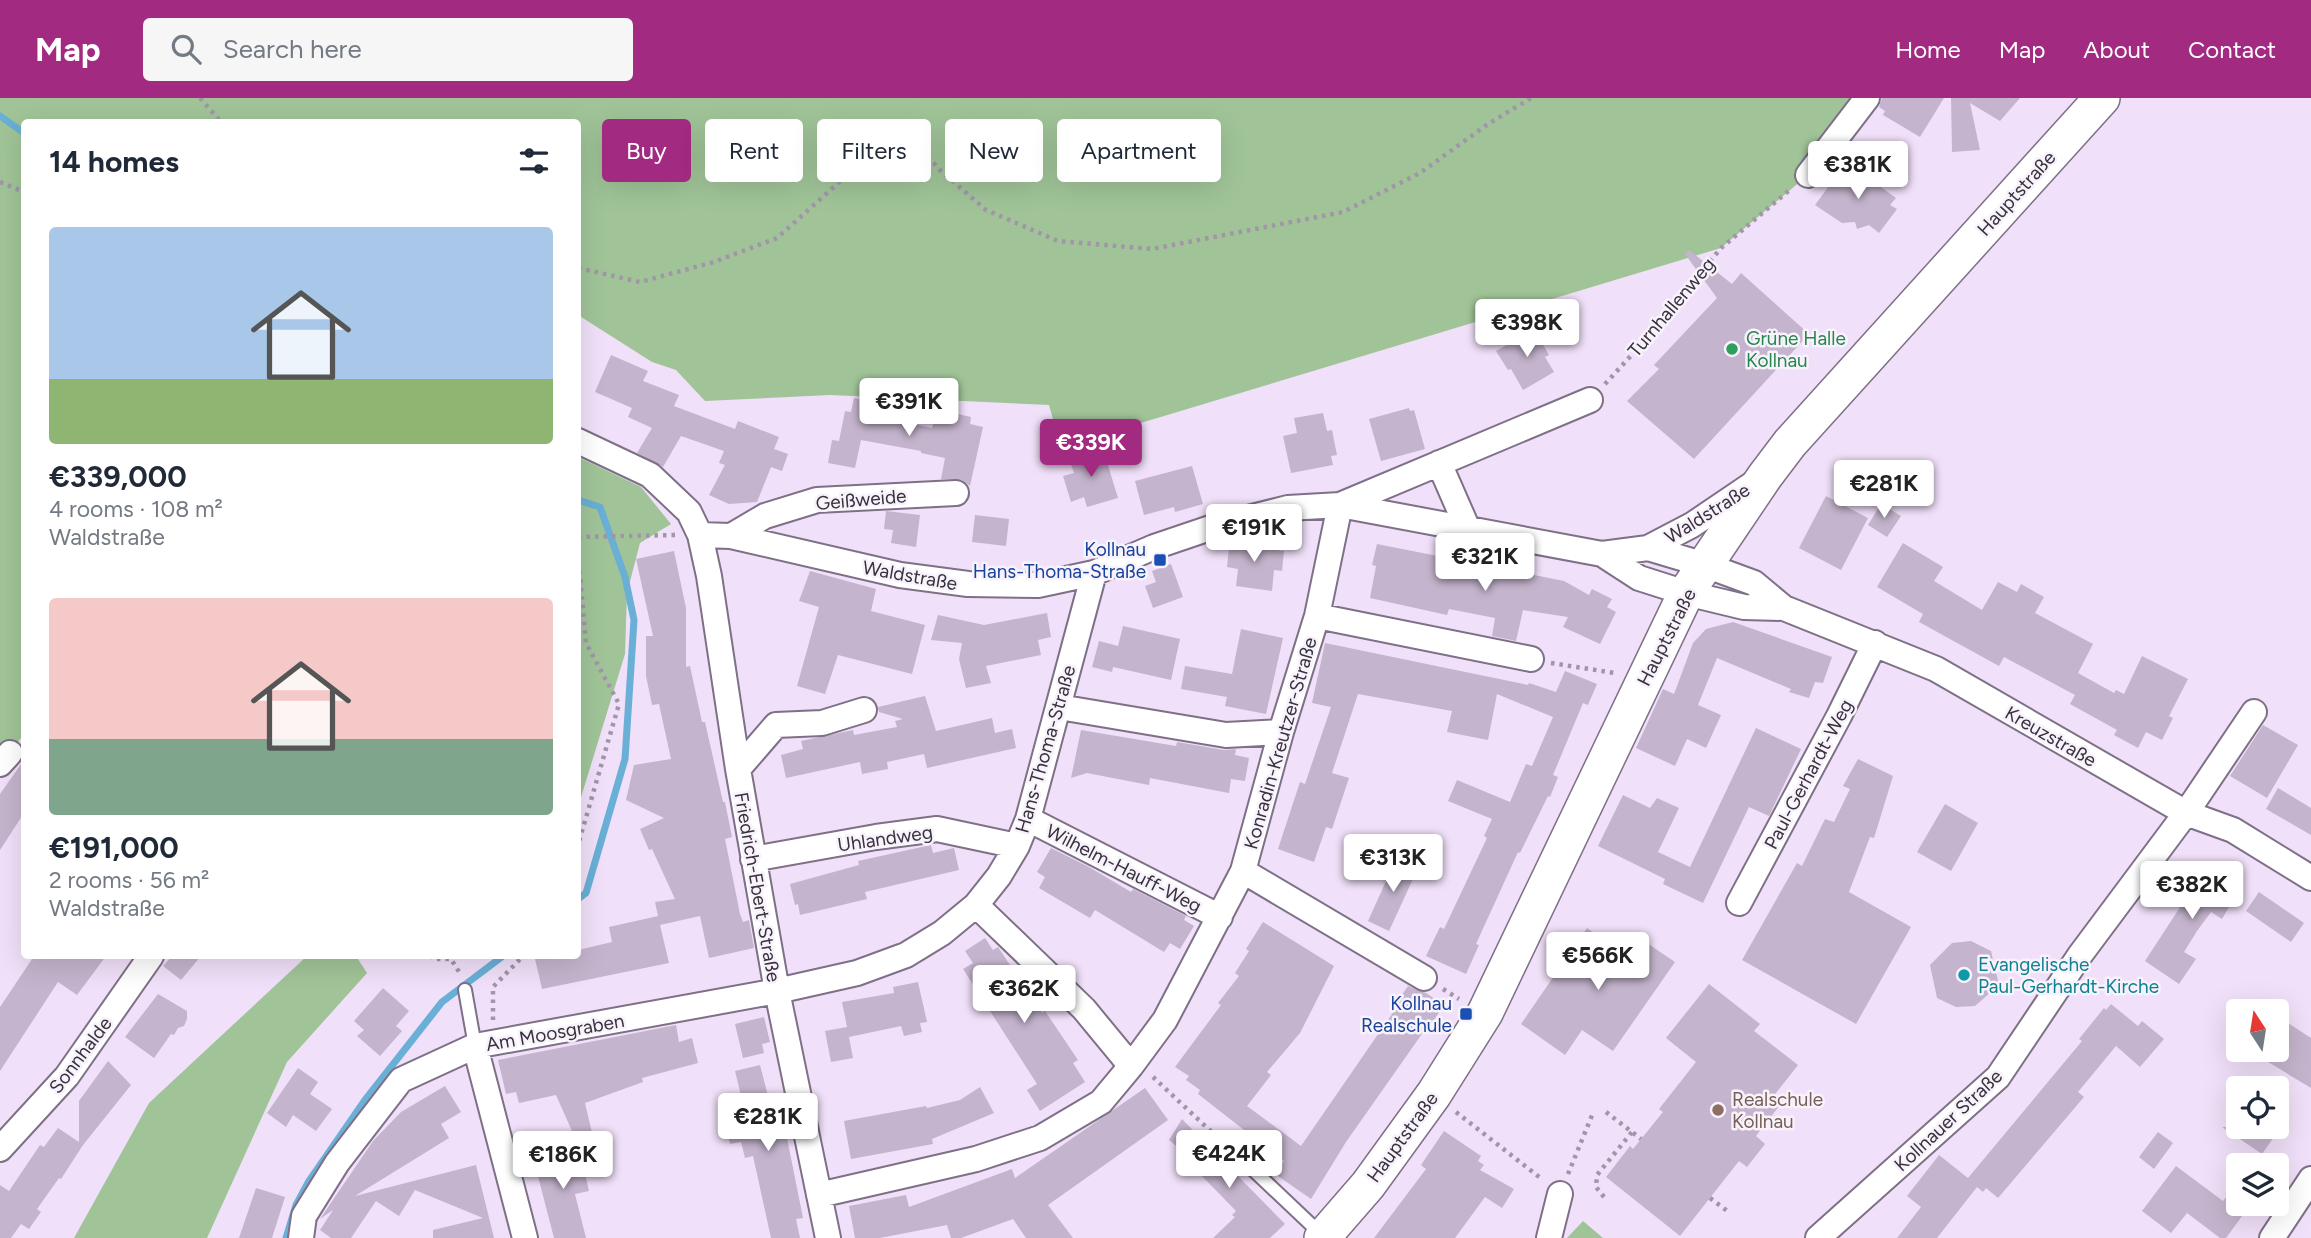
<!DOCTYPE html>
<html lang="en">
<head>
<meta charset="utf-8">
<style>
	body { margin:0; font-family:Figtree,sans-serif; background:#f6f6f7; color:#1f2937; height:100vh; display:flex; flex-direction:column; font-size:26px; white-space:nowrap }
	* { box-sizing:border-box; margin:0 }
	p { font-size:23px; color:#747a83 }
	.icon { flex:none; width:38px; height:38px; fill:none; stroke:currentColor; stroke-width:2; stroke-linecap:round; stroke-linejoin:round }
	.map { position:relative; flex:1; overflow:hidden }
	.side { position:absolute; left:21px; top:21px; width:560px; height:840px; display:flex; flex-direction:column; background:#fff; border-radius:7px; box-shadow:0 7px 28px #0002 }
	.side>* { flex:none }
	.top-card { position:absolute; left:602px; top:21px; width:665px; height:63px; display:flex; gap:14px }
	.needle { width:46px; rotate:348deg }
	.fabs { position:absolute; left:2226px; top:901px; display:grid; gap:14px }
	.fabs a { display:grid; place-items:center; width:63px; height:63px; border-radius:7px; background:#fff; box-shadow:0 7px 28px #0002; font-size:35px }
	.price { position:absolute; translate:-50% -60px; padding:0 16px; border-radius:7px; background:#fff; color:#222; font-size:23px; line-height:46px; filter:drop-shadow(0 2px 4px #0008) }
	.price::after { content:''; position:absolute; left:50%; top:42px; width:21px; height:16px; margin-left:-10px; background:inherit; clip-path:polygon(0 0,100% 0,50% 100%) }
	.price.on { background:#a22a81; color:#fff }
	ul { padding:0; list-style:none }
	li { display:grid; align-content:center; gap:14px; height:371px; padding:0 28px }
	li span { display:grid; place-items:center; height:217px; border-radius:7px; color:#555 }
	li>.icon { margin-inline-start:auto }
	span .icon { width:126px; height:126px; fill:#fffc; stroke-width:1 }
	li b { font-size:30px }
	h2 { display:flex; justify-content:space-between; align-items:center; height:84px; padding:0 28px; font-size:30px }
	.chip { padding:0 24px; border-radius:7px; background:#fff; box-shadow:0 7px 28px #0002; font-size:24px; line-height:63px }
	.chip.on { background:#a22a81; color:#fff }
	header { display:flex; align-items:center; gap:42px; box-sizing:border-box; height:98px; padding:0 35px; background:#a22a81; color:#fff }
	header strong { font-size:33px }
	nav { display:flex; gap:38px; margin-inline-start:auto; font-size:24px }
	.search { width:490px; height:63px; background:#f6f6f7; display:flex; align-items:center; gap:18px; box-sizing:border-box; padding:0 24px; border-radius:7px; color:#747a83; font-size:26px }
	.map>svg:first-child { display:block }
	.green { fill:#a0c498 }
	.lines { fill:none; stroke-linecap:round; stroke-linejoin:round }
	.stream { stroke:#6aafd6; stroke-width:7 }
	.building { fill:#c4b4cd }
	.lane-casing { stroke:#7e7086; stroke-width:16 }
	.street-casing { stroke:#7e7086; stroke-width:28 }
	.secondary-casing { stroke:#7e7086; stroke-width:38 }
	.path { stroke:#a195a8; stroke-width:4.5; stroke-dasharray:3.5 5; stroke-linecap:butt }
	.lane { stroke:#fff; stroke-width:12 }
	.street { stroke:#fff; stroke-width:24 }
	.secondary { stroke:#fff; stroke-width:35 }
	.leisure-dot { fill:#2e9e5b; stroke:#f8f2fc; stroke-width:2.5 }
	.transit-dot { fill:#1a4fb4; stroke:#f8f2fc; stroke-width:2.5 }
	.culture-dot { fill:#0f9aa8; stroke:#f8f2fc; stroke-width:2.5 }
	.education-dot { fill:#8d6e63; stroke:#f8f2fc; stroke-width:2.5 }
	.labels { text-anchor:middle; stroke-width:5; stroke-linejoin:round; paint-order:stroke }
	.street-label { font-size:19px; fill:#38323c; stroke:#f8f2fc }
	.leisure-label { font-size:19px; fill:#27864d; stroke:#f8f2fc; text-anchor:start }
	.transit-label { font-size:19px; fill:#164399; stroke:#f8f2fc; text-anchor:end }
	.culture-label { font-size:19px; fill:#0d838f; stroke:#f8f2fc; text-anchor:start }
	.education-label { font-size:19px; fill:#785e54; stroke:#f8f2fc; text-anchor:start }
</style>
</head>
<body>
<header>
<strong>Map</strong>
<div class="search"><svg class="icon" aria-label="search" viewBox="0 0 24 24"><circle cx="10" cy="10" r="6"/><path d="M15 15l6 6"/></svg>Search here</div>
<nav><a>Home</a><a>Map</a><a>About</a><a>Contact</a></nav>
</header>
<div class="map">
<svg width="2311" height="1140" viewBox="0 0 2311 1140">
	<rect width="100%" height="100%" fill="#f0e0f9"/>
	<path class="green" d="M0 0H1867L1808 77 1721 150 1061 349 1049 307 830 297 705 303 676 272 652 264 578 217V24H24V636L10 655 0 649Z
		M578 359 641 389 671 426 640 445 627 495 625 556 578 709Z
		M307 858H356L367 875 287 964 207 1140H74L149 1005Z
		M1583 1123 1603 1140H1567Z"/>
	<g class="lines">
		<path class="stream" d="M0 18 24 35
			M578 402 600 409 625 479 634 522 625 661 586 795 578 801
			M286 1140 296 1107 309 1083 365 1002 442 904 503 858"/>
	</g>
	<path class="building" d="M1882 0H1944L1920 39 1883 17 1885 13 1879 9Z
		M1951 0H2020L2000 23 1970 5 1980 52 1952 54Z
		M1843 69 1856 78 1876 74 1881 89 1896 100 1890 107 1897 111 1879 135 1869 127 1857 131 1855 124 1842 125 1815 107Z
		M1689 152 1732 186 1741 175 1809 236 1694 361 1627 303 1659 271 1654 267 1717 200 1685 156Z
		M1534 231 1549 257 1545 259 1554 274 1523 292 1511 271 1508 272 1496 253Z
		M611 257 648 273 643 283 679 297 674 308 735 331 738 323 779 339 774 351 788 356 782 373 771 369 757 404 729 406 709 397 725 367 719 365 724 353 681 338 663 369 637 355 652 330 628 319 632 310 595 294Z
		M854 300 896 308 894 322 932 330 935 318 948 321 949 314 971 319 970 326 983 329 970 388 962 382 941 381 945 360 921 355V353L861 342 855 370 828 365 832 342 839 343 845 313 851 314Z
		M1409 310 1410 313 1414 312 1425 351 1381 363 1369 321Z
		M1323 315 1327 333 1332 332 1337 357 1331 358 1333 367 1291 375 1283 338 1297 335 1294 320Z
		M1103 351 1118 400 1087 409 1084 399 1071 404 1063 378 1074 375 1069 361Z
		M1192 368 1203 406 1175 414 1174 409 1144 417 1135 383Z
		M1826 398 1868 420 1841 472 1799 450Z
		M1881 406 1901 418 1887 439 1868 427Z
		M886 413 920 417 916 449 891 445 893 432 884 431Z
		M975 417 1009 421 1006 448 972 444Z
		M1230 440 1262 444 1261 450 1284 453 1282 473 1274 472 1272 493 1236 488 1238 471 1227 469Z
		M1903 445 1943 469 1934 483 1982 512 1998 484 2017 494 2021 486 2044 499 2035 515 2093 546 2078 575 2114 595 2116 592 2124 596 2142 558 2188 581 2169 618 2173 620 2162 642 2146 634 2138 650 2114 637 2117 632 2070 606 2075 597 2004 559 1999 568 1919 524 1923 516 1877 489Z
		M1377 446 1564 483 1589 497 1592 491 1612 501 1607 509 1616 514 1600 546 1563 529 1568 519 1523 512 1516 543 1492 538 1495 520 1449 511 1447 517 1370 500 1376 468 1372 467Z
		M674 453 686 510V569L690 568 702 624H705L723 704H725L732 739 725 741 740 816 743 824 749 822 754 850 709 860 700 818 660 827 669 865 542 891 535 861 550 858H578V852L612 844 609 829 658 818 655 804 675 801 652 751 649 752 640 731 664 720 626 702 634 667 671 661 659 606 652 607 646 578V538H653L636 461Z
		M1171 466 1183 499 1153 510 1145 488 1156 484 1152 473Z
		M810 473 876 491 871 513 925 527 912 576 838 557 825 596 797 588 819 509 799 503Z
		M1047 515 1051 539 1038 542 1041 557 986 568 991 585 966 590 959 561 962 545 931 542 938 517 984 527Z
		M1733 524 1832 559 1823 585 1815 584 1809 600 1789 594 1791 591 1717 560 1698 607 1721 617 1706 650 1687 641 1675 668 1636 650 1663 591 1674 596 1693 545 1706 531Z
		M1123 528 1180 541 1171 582 1113 569 1112 574 1092 569 1099 543 1118 548Z
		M1241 531 1283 540 1266 616 1225 608 1227 599 1181 591 1185 568 1232 576Z
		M1325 545 1528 587 1529 585 1556 594 1565 573 1597 586 1588 607 1583 605 1553 677 1558 679 1550 699 1548 698 1520 755 1518 754 1476 846 1479 847 1466 876 1426 858 1440 829 1444 831 1487 740 1484 738 1492 721 1448 703 1457 682 1510 704 1526 666 1532 668 1553 619 1497 596 1488 642 1447 634 1452 613 1358 596 1332 675 1349 680 1332 731 1326 729 1314 764 1278 751 1300 684 1305 686 1331 609 1312 605Z
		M925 598 936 633 992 620 995 635 1012 631 1016 650 927 670 924 656 887 664 888 671 862 676 860 664 786 680 781 657 803 651 801 643 853 632 854 637 897 629 895 623 903 621 879 614 878 609Z
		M2263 627 2298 647 2267 700 2230 678Z
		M1756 630 1801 651 1769 718 1749 709 1703 805 1663 786 1665 781 1598 748 1623 697 1650 710 1657 700 1679 710 1658 754 1690 769Z
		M1081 632 1176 648 1177 644 1224 652 1236 651 1235 657 1249 660 1245 683 1231 681 1229 695 1150 680 1149 687 1087 675 1071 680Z
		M1858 661 1893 678 1874 740 1870 739 1849 794 1911 829 1856 926 1742 862 1797 765 1802 768 1825 721 1834 724 1850 691 1843 688Z
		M24 662V715L0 752V696Z
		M2278 690 2311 710V737L2266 711Z
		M1945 706 1978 725 1951 773 1917 754Z
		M931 747 933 755 954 750 959 772 865 794 867 801 800 817 798 806 795 807 790 786 859 767 858 763Z
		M1051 750 1089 769 1131 794 1133 791 1186 818 1184 822 1194 828 1180 851 1170 845 1164 854 1095 812 1090 820 1039 790 1045 779 1037 774Z
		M1397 759 1418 770 1389 833 1368 823Z
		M2201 765 2241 789 2222 821 2211 814 2197 833 2184 854 2196 861 2179 886 2145 863 2188 797 2183 794Z
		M2259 794 2304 825 2291 844 2246 813Z
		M1263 824 1334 868 1300 935 1267 974 1271 977 1247 1008 1301 1048 1394 913 1392 911 1408 888 1426 895 1444 907 1426 934 1424 933 1346 1044 1311 1101 1275 1076 1284 1063 1198 996 1200 992 1186 982 1189 978 1175 969 1221 907 1218 905 1239 878 1235 875 1249 853 1246 851Z
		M1587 830 1622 854 1635 837 1675 864 1613 953 1582 932 1565 957 1521 926Z
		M985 840 993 852 998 849 1042 915 1045 913 1078 962 1073 965 1085 984 1040 1013 1027 992 1037 986 963 871 973 865 965 853Z
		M1971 843 1991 853 1999 887 1975 908 1956 909 1937 900 1930 867 1952 845Z
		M34 858H106L77 897 58 884 0 973V909Z
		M172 858H201L181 882 163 868Z
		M918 884 927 924 920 925 922 934 904 938 901 928 849 939 842 904 894 895 893 889Z
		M1709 886 1760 926 1754 933 1798 967 1772 1000 1780 1007 1756 1038 1765 1046 1747 1069 1739 1063 1680 1138 1606 1079 1630 1048 1633 1051 1663 1014 1659 1011 1696 964 1666 940Z
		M383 890 409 913 396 928 402 933 380 958 357 938 364 932 354 923Z
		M158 896 187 913V921L184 928 178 930 174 937 171 936 154 960 125 939Z
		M2111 906 2138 928 2142 923 2164 941 2140 969 2116 948 2078 994 2084 999 1998 1100 1986 1090 1983 1094 1977 1089 1937 1140H1897L1921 1109 1907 1098 1939 1057 1968 1080 2082 943 2079 941 2104 910 2106 912Z
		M764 919 770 944 762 946 764 955 743 960 735 926Z
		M2288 925 2311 940V990L2268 964V956L2270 952H2277V942Z
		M676 927 679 944 692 940 698 965 642 980 643 984 585 1005 601 1073 591 1076 556 997 519 1005 516 994 506 996 498 962Z
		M847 929 853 960 831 964 825 933Z
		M108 963 131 987 83 1047 61 1081 59 1080 37 1111 41 1114 29 1131 21 1126 11 1140H0V1087L9 1093 40 1047 44 1049 58 1030 79 1044V1003Z
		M760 967 769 1002 779 1000 803 1120 796 1121 800 1140H771L753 1058 745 1060 741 1044 730 1046 725 1022 746 1018 735 973Z
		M298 970 318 984 310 996 332 1011 316 1033 293 1017 286 1029 267 1015Z
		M445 988 461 1014 441 1026 449 1040 355 1098 476 1067 494 1140H433V1132L483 1120 415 1092 399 1118 376 1103 351 1140H331L320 1132 333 1112 320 1121 373 1043 401 1014Z
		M980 989 994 1015 932 1041 933 1046 851 1061 844 1023 926 1008 927 1010 960 1002Z
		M1145 990 1168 1022 1048 1107 1073 1140H1026L1013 1121 961 1140H951L947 1127 880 1140H855L849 1108 906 1097 909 1109 1012 1071 1015 1080Z
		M1182 1021 1285 1126 1270 1140H1213L1235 1119 1232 1117 1236 1113 1199 1075 1203 1070 1169 1042Z
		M2222 1029H2281L2262 1056Z
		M1444 1033 1481 1058 1478 1063 1484 1067 1480 1072 1514 1091 1502 1110 1485 1099 1455 1140H1374L1426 1071 1421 1067Z
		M2158 1034 2173 1045 2154 1071 2139 1059Z
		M579 1049 589 1093 575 1096 586 1140H554L533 1059Z
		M2176 1068 2223 1103 2238 1084V1106H2251L2226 1140H2220L2187 1115 2171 1135 2142 1113Z
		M256 1090 285 1099 272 1140H239Z"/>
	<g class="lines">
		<g class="lane-casing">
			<path id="lane" d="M465 892 475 948
				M1230 1050 1321 1136"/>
		</g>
		<g class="street-casing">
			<path id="street" d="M1808 77 1867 0
				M578 343 650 377 689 414 700 437 709 478 738 671 777 893 828 1140
				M1439 365 1467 429
				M1340 407 1590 302
				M700 437 731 438 900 477 968 486 1038 487 1094 475 1154 449 1216 428 1288 410 1340 407 1602 456 1648 450 1692 427 1754 385
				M731 438 765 418 817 402 956 395
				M1648 450 1705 467 1754 485 1784 510 1936 571 2186 715 2233 732 2311 780
				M1602 456 1639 480 1686 495 1744 509 1784 510
				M1317 518 1531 561
				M1059 609 1226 637 1281 634
				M0 666 10 655
				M738 671 776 627 822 625 864 612
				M1028 721 1220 819
				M753 761 876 739 937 731 1017 748
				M1243 773 1424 880
				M1739 805 1839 618 1875 545
				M976 807 1084 911 1131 968
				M475 948 525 1140
				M0 1051 67 978 151 858
				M819 1097 976 1061 1040 1040 1101 1004 1131 968 1165 922 1243 773 1281 634 1317 518 1340 407
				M301 1140 304 1118 337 1065 401 982 475 948 777 893 857 875 906 857 942 835 976 807 999 778 1017 748 1028 721 1094 475
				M1549 1140 1560 1096
				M1818 1140 1998 979 2080 857 2186 715 2254 614
				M2272 1140 2311 1081"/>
		</g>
		<g class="secondary-casing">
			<path id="secondary" d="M1322 1140 1368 1087 1434 996 1485 915 1686 495 1765 378 1790 345 2102 0"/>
		</g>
		<path class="path" d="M200 0 221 24
			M0 84 24 94
			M578 170 640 184 714 164 777 140 893 36 909 37 940 72 986 112 1058 143 1152 151 1343 114 1420 75 1488 26 1531 0
			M1605 286 1638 250 1721 150 1792 90
			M578 439 675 437
			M578 456 586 545 619 606 578 747
			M1551 565 1615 575
			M429 858 436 861H451L461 877
			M1443 891 1459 901
			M493 922V889L523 858
			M1153 979 1218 1040
			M1456 1014 1543 1082
			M1606 1014 1641 1041
			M1568 1076 1593 1015
			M1604 1099 1596 1089 1597 1077 1632 1034
			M1710 1100 1730 1115"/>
		<use href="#lane" class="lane"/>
		<use href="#street" class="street"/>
		<use href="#secondary" class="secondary"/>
	</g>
	<circle class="leisure-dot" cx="1732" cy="251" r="7"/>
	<g class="transit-dot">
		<rect x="1153" y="455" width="14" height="14" rx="3.5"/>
		<rect x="1459" y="909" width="14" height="14" rx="3.5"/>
	</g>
	<circle class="culture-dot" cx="1964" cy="877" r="7"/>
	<circle class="education-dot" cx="1718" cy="1012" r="7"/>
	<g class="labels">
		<g class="street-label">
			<text transform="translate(2016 95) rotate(-48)" y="7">Hauptstraße</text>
			<text transform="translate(1671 209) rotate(-50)" y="7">Turnhallenweg</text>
			<text transform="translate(861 401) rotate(-5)" y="7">Geißweide</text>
			<text transform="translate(1707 415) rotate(-32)" y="7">Waldstraße</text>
			<text transform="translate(910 477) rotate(10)" y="7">Waldstraße</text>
			<text transform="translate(1666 539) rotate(-63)" y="7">Hauptstraße</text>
			<text transform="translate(2051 638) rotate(30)" y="7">Kreuzstraße</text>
			<text transform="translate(1280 645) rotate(-74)" y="7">Konradin-Kreutzer-Straße</text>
			<text transform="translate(1045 651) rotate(-74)" y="7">Hans-Thoma-Straße</text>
			<text transform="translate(1808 676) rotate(-62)" y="7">Paul-Gerhardt-Weg</text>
			<text transform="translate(885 740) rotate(-8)" y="7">Uhlandweg</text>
			<text transform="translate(1124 770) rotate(27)" y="7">Wilhelm-Hauff-Weg</text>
			<text transform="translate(758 789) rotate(80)" y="7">Friedrich-Ebert-Straße</text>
			<text transform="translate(555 934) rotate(-10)" y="7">Am Moosgraben</text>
			<text transform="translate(80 957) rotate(-53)" y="7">Sonnhalde</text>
			<text transform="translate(1948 1022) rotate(-43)" y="7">Kollnauer Straße</text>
			<text transform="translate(1402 1039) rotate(-54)" y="7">Hauptstraße</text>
		</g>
		<g class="leisure-label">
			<text x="1746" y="247">Grüne Halle<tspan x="1746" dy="22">Kollnau</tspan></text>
		</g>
		<g class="transit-label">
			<text x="1146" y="458">Kollnau<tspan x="1146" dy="22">Hans-Thoma-Straße</tspan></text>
			<text x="1452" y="912">Kollnau<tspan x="1452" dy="22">Realschule</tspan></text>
		</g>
		<g class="culture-label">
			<text x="1978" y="873">Evangelische<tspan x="1978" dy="22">Paul-Gerhardt-Kirche</tspan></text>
		</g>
		<g class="education-label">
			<text x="1732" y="1008">Realschule<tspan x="1732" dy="22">Kollnau</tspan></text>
		</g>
	</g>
</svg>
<div class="fabs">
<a><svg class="needle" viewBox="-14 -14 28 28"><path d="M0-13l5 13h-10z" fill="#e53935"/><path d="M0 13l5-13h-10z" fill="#747a83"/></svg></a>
<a><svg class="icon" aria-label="locate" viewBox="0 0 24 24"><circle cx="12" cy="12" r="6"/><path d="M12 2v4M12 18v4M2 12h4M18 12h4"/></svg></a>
<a><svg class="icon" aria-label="layers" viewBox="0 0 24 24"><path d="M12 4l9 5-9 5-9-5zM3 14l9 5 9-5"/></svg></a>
</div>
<b class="price" style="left:1858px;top:103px">€381K</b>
<b class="price" style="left:1527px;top:261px">€398K</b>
<b class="price" style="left:909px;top:340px">€391K</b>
<b class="price on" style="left:1091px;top:381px">€339K</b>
<b class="price" style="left:1884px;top:422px">€281K</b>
<b class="price" style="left:1254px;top:466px">€191K</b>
<b class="price" style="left:1485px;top:495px">€321K</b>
<b class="price" style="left:1393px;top:796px">€313K</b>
<b class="price" style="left:2192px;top:823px">€382K</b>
<b class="price" style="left:1598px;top:894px">€566K</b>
<b class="price" style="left:1024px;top:927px">€362K</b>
<b class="price" style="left:768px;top:1055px">€281K</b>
<b class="price" style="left:1229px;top:1092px">€424K</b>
<b class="price" style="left:563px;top:1093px">€186K</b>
<div class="top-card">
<a class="chip on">Buy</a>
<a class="chip">Rent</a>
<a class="chip">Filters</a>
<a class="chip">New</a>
<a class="chip">Apartment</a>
</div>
<section class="side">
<h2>14 homes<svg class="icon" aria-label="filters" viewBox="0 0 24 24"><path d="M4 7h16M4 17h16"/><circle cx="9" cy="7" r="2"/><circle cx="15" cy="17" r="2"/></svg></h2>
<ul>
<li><span style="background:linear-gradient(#a9c7e8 70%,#8fb573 0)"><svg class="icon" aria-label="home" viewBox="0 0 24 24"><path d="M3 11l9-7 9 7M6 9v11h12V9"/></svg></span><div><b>€339,000</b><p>4 rooms · 108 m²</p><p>Waldstraße</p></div></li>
<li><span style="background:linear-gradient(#f6c9c9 65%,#7fa58c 0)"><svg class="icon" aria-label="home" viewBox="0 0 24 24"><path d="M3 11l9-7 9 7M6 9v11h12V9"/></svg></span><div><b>€191,000</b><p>2 rooms · 56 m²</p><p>Waldstraße</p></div></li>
</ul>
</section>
</div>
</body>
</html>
